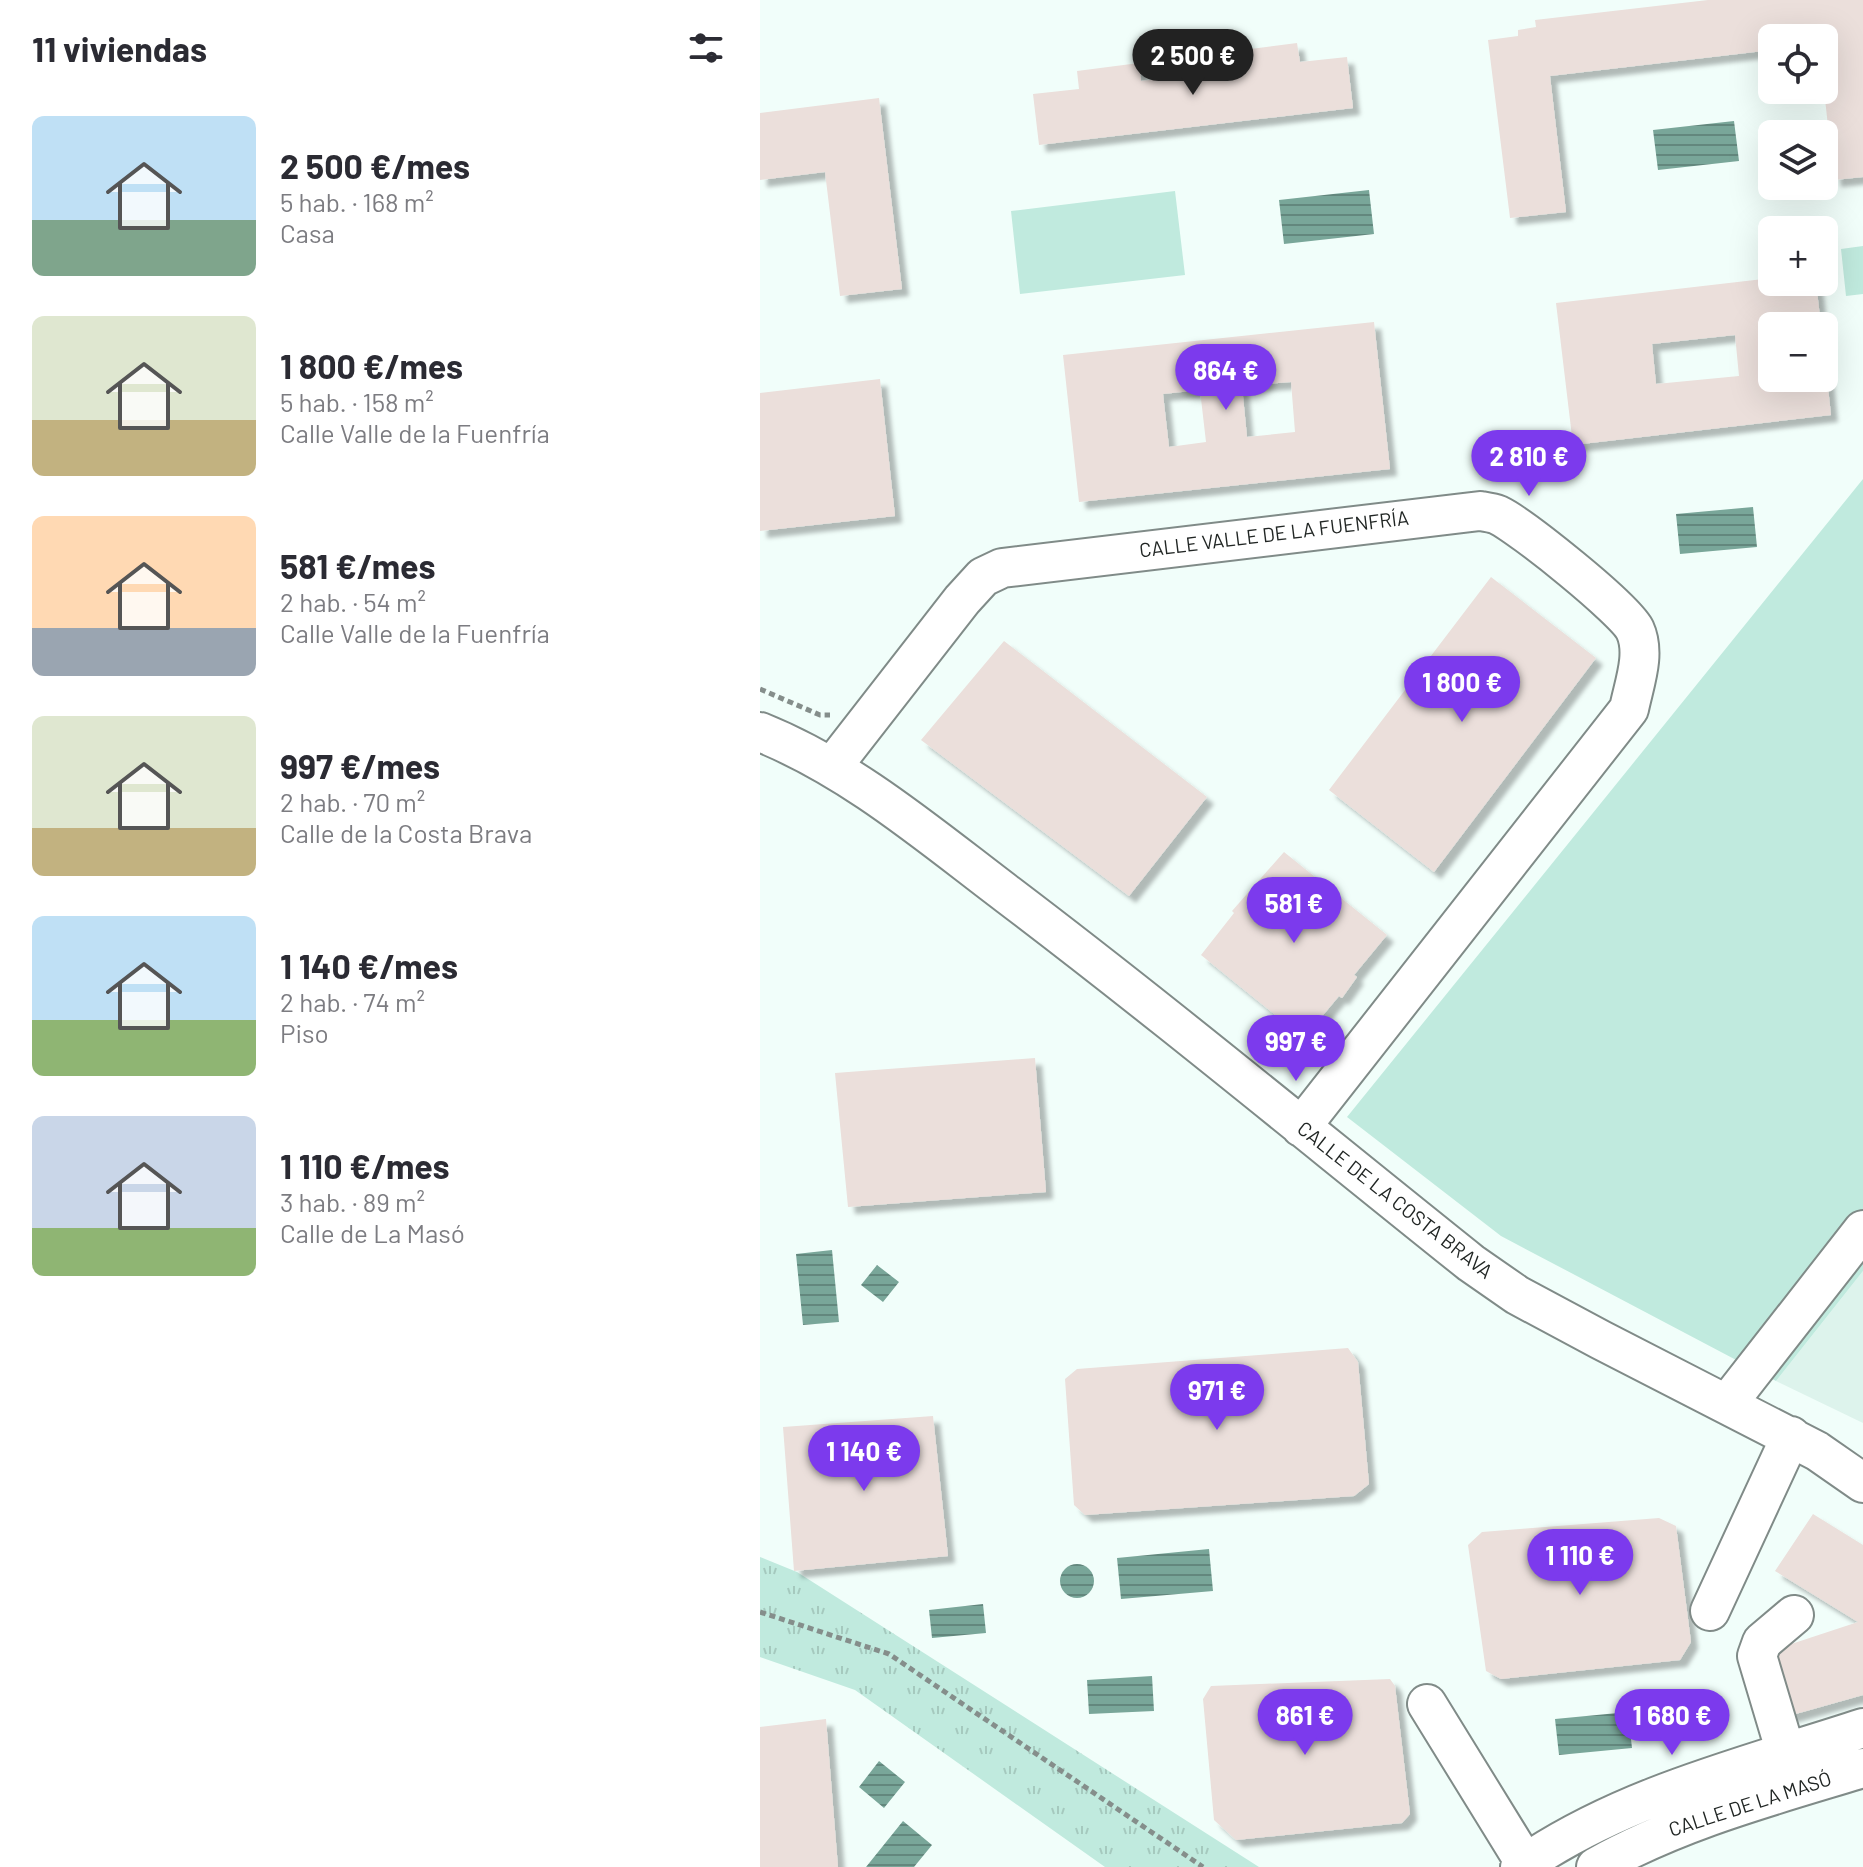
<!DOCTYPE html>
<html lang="es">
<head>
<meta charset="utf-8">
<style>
	body { margin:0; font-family:Barlow,sans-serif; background:#f7f7f7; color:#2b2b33; height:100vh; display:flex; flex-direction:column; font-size:30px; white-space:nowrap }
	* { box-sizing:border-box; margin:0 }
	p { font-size:26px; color:#7c7c81 }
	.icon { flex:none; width:44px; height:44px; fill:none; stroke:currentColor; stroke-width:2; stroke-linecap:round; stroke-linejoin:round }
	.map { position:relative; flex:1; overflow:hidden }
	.side { display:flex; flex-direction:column; background:#fff; width:760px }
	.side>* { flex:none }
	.buttons { position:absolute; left:998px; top:24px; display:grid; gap:16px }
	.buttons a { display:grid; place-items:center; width:80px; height:80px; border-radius:12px; background:#fff; box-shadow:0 8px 32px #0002; font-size:40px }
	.price { position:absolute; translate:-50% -68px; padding:0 18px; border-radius:28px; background:#7c3aed; color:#fff; font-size:26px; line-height:52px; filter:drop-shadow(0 2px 4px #0008) }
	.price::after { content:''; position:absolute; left:50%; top:48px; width:24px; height:18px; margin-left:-12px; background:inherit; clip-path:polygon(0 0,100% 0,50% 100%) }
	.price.current { background:#222; color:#fff }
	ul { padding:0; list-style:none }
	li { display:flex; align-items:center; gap:24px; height:200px; padding:0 32px }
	li span { display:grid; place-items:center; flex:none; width:224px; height:160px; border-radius:12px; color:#555 }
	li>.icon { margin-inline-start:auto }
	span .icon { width:96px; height:96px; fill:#fffc; stroke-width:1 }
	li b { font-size:34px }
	h2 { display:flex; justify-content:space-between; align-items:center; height:96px; padding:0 32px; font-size:34px }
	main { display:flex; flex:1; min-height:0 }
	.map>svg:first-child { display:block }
	.built { fill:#ddf3ec }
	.park { fill:url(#park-tufts) }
	.garden { fill:#c0eade }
	.water { fill:url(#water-rules) }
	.building { fill:#ebdfdb; fill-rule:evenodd; filter:url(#shadow) }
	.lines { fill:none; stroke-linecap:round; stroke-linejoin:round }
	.minor-casing { stroke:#808b88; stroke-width:42 }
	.path { stroke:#858e8b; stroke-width:5; stroke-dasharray:6 4; stroke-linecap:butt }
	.minor { stroke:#fff; stroke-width:38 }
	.labels { text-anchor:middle; stroke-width:8; stroke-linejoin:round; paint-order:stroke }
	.street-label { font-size:20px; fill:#212624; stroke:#fff }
</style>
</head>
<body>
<main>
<section class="side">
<h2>11 viviendas<svg class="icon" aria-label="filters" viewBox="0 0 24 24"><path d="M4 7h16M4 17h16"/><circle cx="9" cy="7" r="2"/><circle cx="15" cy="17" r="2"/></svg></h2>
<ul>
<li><span style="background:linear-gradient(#bfe0f5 65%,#7fa58c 0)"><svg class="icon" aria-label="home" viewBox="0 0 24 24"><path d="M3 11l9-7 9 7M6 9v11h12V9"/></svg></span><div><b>2 500 €/mes</b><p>5 hab. · 168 m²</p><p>Casa</p></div></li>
<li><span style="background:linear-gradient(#dfe7d0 65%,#c2b280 0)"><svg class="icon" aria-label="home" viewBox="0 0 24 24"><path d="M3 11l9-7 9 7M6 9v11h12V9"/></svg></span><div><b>1 800 €/mes</b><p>5 hab. · 158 m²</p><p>Calle Valle de la Fuenfría</p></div></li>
<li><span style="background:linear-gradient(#ffd9b3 70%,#9aa5b1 0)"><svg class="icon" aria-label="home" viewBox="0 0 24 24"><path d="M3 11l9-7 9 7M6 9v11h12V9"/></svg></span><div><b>581 €/mes</b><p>2 hab. · 54 m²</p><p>Calle Valle de la Fuenfría</p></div></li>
<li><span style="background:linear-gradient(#dfe7d0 70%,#c2b280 0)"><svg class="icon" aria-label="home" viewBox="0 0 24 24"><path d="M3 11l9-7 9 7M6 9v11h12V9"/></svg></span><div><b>997 €/mes</b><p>2 hab. · 70 m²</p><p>Calle de la Costa Brava</p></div></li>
<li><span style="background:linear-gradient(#bfe0f5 65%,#8fb573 0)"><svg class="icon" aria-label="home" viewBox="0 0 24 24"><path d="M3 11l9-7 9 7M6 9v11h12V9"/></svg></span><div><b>1 140 €/mes</b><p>2 hab. · 74 m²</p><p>Piso</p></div></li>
<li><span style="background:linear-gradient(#c9d6e8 70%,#8fb573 0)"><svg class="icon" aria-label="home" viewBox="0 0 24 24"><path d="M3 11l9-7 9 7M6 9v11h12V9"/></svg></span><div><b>1 110 €/mes</b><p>3 hab. · 89 m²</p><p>Calle de La Masó</p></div></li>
</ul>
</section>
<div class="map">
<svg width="1103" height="1867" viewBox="0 0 1103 1867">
	<defs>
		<pattern id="park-tufts" width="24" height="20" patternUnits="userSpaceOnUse" patternTransform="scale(2)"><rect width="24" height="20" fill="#c0eade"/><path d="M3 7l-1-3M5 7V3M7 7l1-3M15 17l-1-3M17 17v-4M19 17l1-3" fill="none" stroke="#a5c9be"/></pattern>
		<pattern id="water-rules" width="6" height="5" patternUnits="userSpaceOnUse" patternTransform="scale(2)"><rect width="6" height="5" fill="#79a699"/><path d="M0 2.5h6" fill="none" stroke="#63877d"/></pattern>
		<filter id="shadow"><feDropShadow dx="7" dy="7" stdDeviation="2" flood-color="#0004"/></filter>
	</defs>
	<rect width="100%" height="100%" fill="#f1fefa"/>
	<path class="built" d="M1103 1271V1423L1016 1381Z"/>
	<path class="park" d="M0 1557 37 1572 499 1867H345L95 1690 0 1657Z"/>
	<path class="garden" d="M415 191 425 275 260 294 251 211Z
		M1103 246V294L1086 296 1081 249Z
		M1103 479V1271L1016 1381 741 1236 587 1117Z"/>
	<path class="water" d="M974 121 979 161 898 170 893 130Z
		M609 190 614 234 524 244 519 200Z
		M993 507 997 547 920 554 916 514Z
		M72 1250 79 1322 43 1325 36 1254Z
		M117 1265 139 1282 123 1302 101 1285Z
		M449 1549 453 1591 361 1599 357 1558Z
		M300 1581a17 17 0 1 1 34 0a17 17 0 1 1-34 0Z
		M223 1604 226 1633 172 1638 169 1610Z
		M392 1676 394 1711 329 1714 327 1680Z
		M868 1712 872 1748 799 1755 795 1719Z
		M119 1761 145 1782 124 1808 99 1787Z
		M143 1821 172 1845 154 1867H106Z"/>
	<path class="building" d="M948 0H1103V177L1074 180 1064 90V38H1012V50L790 76 806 212 750 218 728 40 758 36V30L776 27 775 20Z
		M537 43 540 62 587 57 593 108 279 145 273 94 319 89 317 71 379 63 381 81 477 70 475 51Z
		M119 98 142 289 80 296 65 172 0 180V113Z
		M1012 278V282H1056L1061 326H1012V378H1064L1066 369 1071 415 813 445 796 303ZM975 335 979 376 896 384 892 344Z
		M614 322 630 469 319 502 303 355ZM531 382 535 432 487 437 482 386ZM440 390 446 442 409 447 403 394Z
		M120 379 135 516 0 531V393Z
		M731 577 836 658 674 872 569 790Z
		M244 641 447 797 369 896 161 740Z
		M524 852 627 935 594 975 597 977 582 998 579 996 544 1038 441 955 474 913 472 911Z
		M275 1058 286 1192 88 1207 75 1073Z
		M588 1348 598 1362 609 1484 594 1496 325 1515 314 1505 305 1379 317 1369Z
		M173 1416 188 1556 34 1571 23 1427Z
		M1053 1514 1103 1545V1695L1025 1717 1004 1653 1098 1622 1015 1571Z
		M899 1518 916 1526 931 1642 920 1660 741 1679 726 1671 708 1545 722 1532Z
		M630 1679 635 1686 650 1814 642 1823 476 1840 454 1820 443 1699 451 1686Z
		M66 1719 78 1867H0V1727Z"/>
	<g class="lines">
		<g class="minor-casing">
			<path id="minor" d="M0 732C92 769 169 835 247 894 404 1013 557 1140 711 1263L757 1295 841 1340 1057 1451 1103 1483
				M72 767 202 600 223 577 242 568 720 511C726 512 733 513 738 515 761 526 865 609 875 630 886 654 874 684 869 709L541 1127
				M967 1404 1103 1230
				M950 1611 1031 1436
				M667 1704 765 1863
				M1026 1753 997 1656 1002 1642 1034 1615
				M760 1867C862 1796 987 1766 1103 1728
				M836 1867C920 1820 1011 1796 1103 1768"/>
		</g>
		<path class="path" d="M0 689 60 715H70
			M0 1612 129 1654 443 1867"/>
		<use href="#minor" class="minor"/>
	</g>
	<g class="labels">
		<g class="street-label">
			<text transform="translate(514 534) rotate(-7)" y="7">CALLE VALLE DE LA FUENFRÍA</text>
			<text transform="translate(635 1200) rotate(38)" y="7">CALLE DE LA COSTA BRAVA</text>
			<text transform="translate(990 1804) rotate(-18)" y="7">CALLE DE LA MASÓ</text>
		</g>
	</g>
</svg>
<div class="buttons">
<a><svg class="icon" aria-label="locate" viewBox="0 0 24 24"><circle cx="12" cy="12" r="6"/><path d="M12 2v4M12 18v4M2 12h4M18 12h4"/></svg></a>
<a><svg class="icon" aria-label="layers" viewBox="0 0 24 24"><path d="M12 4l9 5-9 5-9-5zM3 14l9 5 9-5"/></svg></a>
<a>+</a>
<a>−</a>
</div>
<b class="price current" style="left:433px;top:97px">2 500 €</b>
<b class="price" style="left:466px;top:412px">864 €</b>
<b class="price" style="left:769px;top:498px">2 810 €</b>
<b class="price" style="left:702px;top:724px">1 800 €</b>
<b class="price" style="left:534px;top:945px">581 €</b>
<b class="price" style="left:536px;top:1083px">997 €</b>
<b class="price" style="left:457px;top:1432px">971 €</b>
<b class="price" style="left:104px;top:1493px">1 140 €</b>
<b class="price" style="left:820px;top:1597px">1 110 €</b>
<b class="price" style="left:545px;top:1757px">861 €</b>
<b class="price" style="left:912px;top:1757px">1 680 €</b>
</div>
</main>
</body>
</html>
